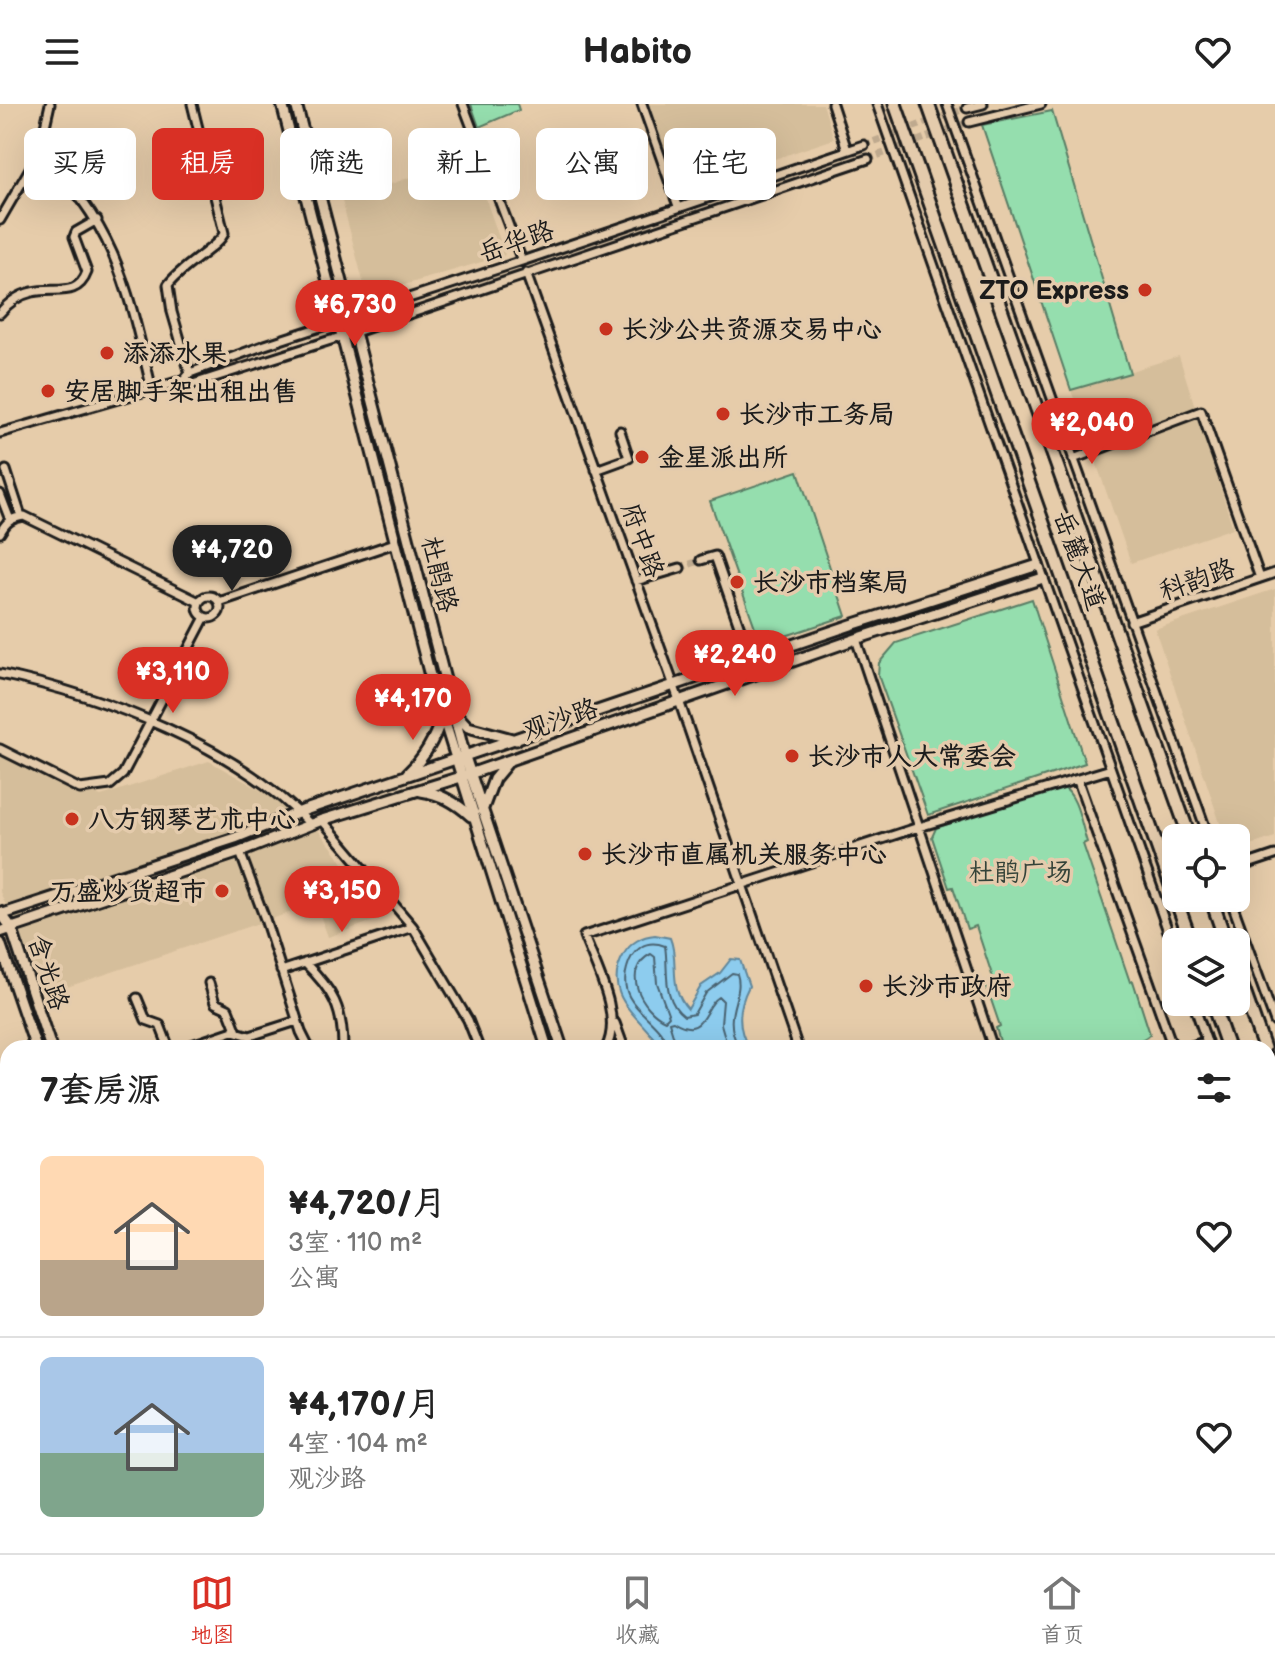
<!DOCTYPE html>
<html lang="zh">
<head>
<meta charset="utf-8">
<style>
	body { margin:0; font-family:"Balsamiq Sans","LXGW WenKai TC",sans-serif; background:#f6f6f6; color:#222; height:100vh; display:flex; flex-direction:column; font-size:30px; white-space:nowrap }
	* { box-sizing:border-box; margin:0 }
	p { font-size:26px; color:#767676 }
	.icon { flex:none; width:44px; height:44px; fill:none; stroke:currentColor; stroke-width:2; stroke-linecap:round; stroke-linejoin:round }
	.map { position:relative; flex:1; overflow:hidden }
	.panel { position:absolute; left:0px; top:936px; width:1276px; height:514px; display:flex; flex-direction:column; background:#fff; border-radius:24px 24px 0 0; box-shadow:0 8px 32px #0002 }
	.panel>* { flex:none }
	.banner { position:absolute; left:24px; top:24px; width:800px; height:72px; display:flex; gap:16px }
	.controls { position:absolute; left:1162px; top:720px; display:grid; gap:16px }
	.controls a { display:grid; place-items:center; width:88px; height:88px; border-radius:12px; background:#fff; box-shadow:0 8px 32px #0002; font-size:40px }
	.price { position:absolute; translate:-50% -68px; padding:0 18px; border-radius:28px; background:#d93025; color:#fff; font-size:26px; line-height:52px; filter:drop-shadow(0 2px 4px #0008) }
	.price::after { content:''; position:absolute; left:50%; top:48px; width:24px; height:18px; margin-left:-12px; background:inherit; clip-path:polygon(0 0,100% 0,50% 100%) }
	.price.on { background:#222; color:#fff }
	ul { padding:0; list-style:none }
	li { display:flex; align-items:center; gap:24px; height:200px; padding:0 40px }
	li+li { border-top:2px solid #e0e0e0 }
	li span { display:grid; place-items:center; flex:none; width:224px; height:160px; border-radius:12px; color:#555 }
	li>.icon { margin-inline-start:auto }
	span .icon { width:96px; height:96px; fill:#fffc; stroke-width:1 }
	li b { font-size:34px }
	h2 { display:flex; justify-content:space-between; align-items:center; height:96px; padding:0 40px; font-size:34px }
	.pill { padding:0 28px; border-radius:12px; background:#fff; box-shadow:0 8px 32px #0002; font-size:28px; line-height:72px }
	.pill.on { background:#d93025; color:#fff }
	header { display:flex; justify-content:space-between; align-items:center; height:104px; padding:0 40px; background:#fff; font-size:36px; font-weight:700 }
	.tab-bar { display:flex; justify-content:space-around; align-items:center; height:112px; border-top:2px solid #e0e0e0; background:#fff; font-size:22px; color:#767676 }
	.tab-bar a { display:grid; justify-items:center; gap:4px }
	.tab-bar .on { color:#d93025 }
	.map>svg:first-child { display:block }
	.built { fill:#d5be9b }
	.green { fill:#95deae; stroke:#587d65; stroke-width:2 }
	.water { fill:#8dccee; stroke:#60869a; stroke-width:2 }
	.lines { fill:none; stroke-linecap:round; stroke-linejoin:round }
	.shore { stroke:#496270; stroke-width:2 }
	.minor-tunnel { stroke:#bea98e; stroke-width:7; stroke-dasharray:7 3.5; stroke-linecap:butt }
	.minor-casing { stroke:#1c1c1c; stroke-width:13 }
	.major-casing { stroke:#1c1c1c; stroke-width:15 }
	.highway-casing { stroke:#1c1c1c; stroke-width:17 }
	.minor { stroke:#e4cbac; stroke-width:7 }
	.major { stroke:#e4cbac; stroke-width:9 }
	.highway { stroke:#e4cbac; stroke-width:11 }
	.poi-dot { fill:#c8321e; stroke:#e4cbac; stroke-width:3 }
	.labels { text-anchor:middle; stroke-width:7; stroke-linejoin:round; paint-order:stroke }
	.street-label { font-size:26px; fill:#1c1c1c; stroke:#e4cbac }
	.poi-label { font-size:26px; font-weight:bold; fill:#1c1c1c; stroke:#e4cbac; text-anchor:start }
	.park-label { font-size:26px; fill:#344339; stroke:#e4cbac }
</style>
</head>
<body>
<header><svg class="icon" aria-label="menu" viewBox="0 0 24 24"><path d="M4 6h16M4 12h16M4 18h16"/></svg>Habito<svg class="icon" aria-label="heart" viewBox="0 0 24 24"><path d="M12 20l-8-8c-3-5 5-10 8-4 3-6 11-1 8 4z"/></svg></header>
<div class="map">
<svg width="1275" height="1449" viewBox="0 0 1275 1449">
	<rect width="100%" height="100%" fill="#e6ccaa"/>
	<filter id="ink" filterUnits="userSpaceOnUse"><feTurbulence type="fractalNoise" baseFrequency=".0125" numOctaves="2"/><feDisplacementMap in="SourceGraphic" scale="16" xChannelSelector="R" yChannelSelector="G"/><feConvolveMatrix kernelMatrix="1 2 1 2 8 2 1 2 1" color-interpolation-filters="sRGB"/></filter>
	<g filter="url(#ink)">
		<path class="built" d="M646 0H823L834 35 677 88Z
			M471 52 505 151 367 192 342 97Z
			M1179 252 1233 424 1131 459 1071 286Z
			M1275 485V733L1236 746V734H1225L1155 525Z
			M0 652 101 692 209 657 267 690 318 726 337 750 379 815 328 833 316 800 46 890 0 788Z
			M1126 1442H1231L1233 1449H1128Z"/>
		<path class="green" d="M471 0H517L519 6 479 23Z
			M1052 7 1130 269 1071 286 982 21Z
			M798 367 846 512 761 540 710 397Z
			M1032 495 1085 659 928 711 878 571 879 559 896 539Z
			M1061 682C1078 690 1081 721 1087 738L1083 740 1130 878 1133 877 1150 930C1130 952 1034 944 1002 944L996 924 1000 922 986 881 994 877 976 822 967 825 953 783 949 784 932 733 936 724Z
			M0 1036 8 1039V1442H192L194 1449H0Z
			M1275 1338V1426H1268V1340Z
			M563 1442H688L667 1449H566Z"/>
		<path class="water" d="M655 831 670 834C680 858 667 882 688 905L701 882 720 869 731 855 740 856 749 882C738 903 736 923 749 944H661C643 914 599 893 624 850 630 839 642 832 655 831Z"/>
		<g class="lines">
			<path class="shore" d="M651 850 655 853 657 879 669 912 665 916C642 906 620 866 651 850Z
				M667 944C664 914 615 905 627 864 629 856 634 848 641 843 649 838 657 839 665 842 669 865 661 895 684 912L694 910 706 889 732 869 737 870C745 893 720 909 739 944
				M677 944 669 918 673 917C705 937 702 903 719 893L723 897 721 920 728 944"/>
			<path class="minor-tunnel" d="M864 41 967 4
				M868 55 969 18
				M680 464 701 456"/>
			<g class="minor-casing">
				<path id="minor" d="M463 0 522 157
					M642 0 678 102
					M832 0 847 46
					M877 0 1176 850
					M947 0 1209 734
					M967 4 983 0
					M969 18 1041 0
					M39 49C116 118 129 190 152 286
					M0 116 39 49 50 0
					M526 169 674 582 798 944
					M0 209C8 199 19 191 32 188 54 182 77 195 87 168L74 133 76 128 97 116
					M190 270 172 208 168 181C179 164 221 141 224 129L192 0
					M184 276 193 280 356 228 868 55
					M0 329 184 276 190 269 265 241 522 157 864 41
					M1073 355 1201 307 1260 474
					M6 366 21 412
					M596 366 629 354 620 327
					M0 390 10 416
					M0 429C6 418 11 414 24 412L199 498
					M701 456 715 452 751 556
					M636 477 680 464
					M198 503a11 11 0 1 1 22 0a11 11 0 1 1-22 0Z
					M219 498 395 439
					M1131 518 1275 469
					M856 535 993 944
					M0 570C103 591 237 643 310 720
					M0 645 80 685 110 681 123 670 205 513
					M1078 677 1173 944
					M322 716 413 823 468 916 479 944
					M240 748 265 815 301 928 309 944
					M1236 764 1275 751
					M1230 794 1275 918
					M305 859C333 886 343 905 343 944
					M281 867 413 823
					M209 879 215 899 228 905 237 928
					M137 894 146 916 160 921 169 944
					M1193 898 1209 944
					M615 919 624 944
					M183 944 233 927 250 932 297 917
					M606 944C623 912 596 864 584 832L919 723 1111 665
					M1186 944 1207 937
					M1268 1111 1275 1131
					M1268 1273 1275 1269
					M1268 1323 1275 1320
					M243 1442 246 1449
					M282 1442 285 1449
					M422 1442 424 1449
					M519 1442 525 1449
					M758 1449 791 1442
					M924 1449 943 1442"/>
			</g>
			<g class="major-casing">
				<path id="major" d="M282 0 429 568 547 944
					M296 0 465 653 562 944
					M455 609 468 623 516 636
					M407 670C425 653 434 636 442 613
					M421 687C441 690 455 698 471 712
					M482 707 494 675 508 658
					M0 808 11 823 51 944
					M0 811 235 734 305 706 851 521 1038 461
					M0 828 240 748 322 716 461 673 856 535 1043 474
					M0 839 36 944
					M1268 1290 1275 1288
					M1268 1309 1275 1307
					M207 1442 210 1449
					M220 1442 222 1449
					M755 1442 759 1449
					M776 1442 780 1449
					M818 1449 838 1442
					M873 1449 892 1442"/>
			</g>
			<g class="highway-casing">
				<path id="highway" d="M895 0 1191 838
					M928 0 1190 734
					M1211 794 1226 838
					M1236 865 1264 944
					M1212 898 1228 944
					M1268 955 1275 975
					M1268 1056 1275 1076"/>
			</g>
			<use href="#minor" class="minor"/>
			<use href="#major" class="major"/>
			<use href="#highway" class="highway"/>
		</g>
	</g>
	<g class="poi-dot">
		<circle cx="1145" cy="186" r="8"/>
		<circle cx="606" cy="225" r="8"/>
		<circle cx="107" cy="249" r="8"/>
		<circle cx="48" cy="287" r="8"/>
		<circle cx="723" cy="310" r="8"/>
		<circle cx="642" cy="353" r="8"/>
		<circle cx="737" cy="478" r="8"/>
		<circle cx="792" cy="652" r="8"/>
		<circle cx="72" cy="715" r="8"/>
		<circle cx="585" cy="750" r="8"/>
		<circle cx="222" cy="787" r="8"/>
		<circle cx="866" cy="882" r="8"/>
	</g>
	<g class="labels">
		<g class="street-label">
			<text transform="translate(516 137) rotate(-19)" y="9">岳华路</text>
			<text transform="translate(643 436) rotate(70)" y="9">府中路</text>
			<text transform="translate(1080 456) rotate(70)" y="9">岳麓大道</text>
			<text transform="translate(440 470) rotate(76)" y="9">杜鹃路</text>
			<text transform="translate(1197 475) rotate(-19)" y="9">科韵路</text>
			<text transform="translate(560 615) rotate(-19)" y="9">观沙路</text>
			<text transform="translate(49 868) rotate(72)" y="9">含光路</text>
		</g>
		<g class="poi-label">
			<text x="1129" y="195" text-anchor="end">ZTO Express</text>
			<text x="622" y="234">长沙公共资源交易中心</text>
			<text x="123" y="258">添添水果</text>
			<text x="64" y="296">安居脚手架出租出售</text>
			<text x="739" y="319">长沙市工务局</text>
			<text x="658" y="362">金星派出所</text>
			<text x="753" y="487">长沙市档案局</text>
			<text x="808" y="661">长沙市人大常委会</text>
			<text x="88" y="724">八方钢琴艺术中心</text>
			<text x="601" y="759">长沙市直属机关服务中心</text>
			<text x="206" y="796" text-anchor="end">万盛炒货超市</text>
			<text x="882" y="891">长沙市政府</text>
		</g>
		<g class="park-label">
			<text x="1020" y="777">杜鹃广场</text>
		</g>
	</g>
</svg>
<div class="controls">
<a><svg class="icon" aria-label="locate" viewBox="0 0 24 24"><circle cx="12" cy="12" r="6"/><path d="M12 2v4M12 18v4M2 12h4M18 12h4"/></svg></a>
<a><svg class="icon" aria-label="layers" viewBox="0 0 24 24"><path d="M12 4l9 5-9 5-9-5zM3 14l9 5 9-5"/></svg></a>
</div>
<b class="price" style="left:355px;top:244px">¥6,730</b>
<b class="price" style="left:1092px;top:362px">¥2,040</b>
<b class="price on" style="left:232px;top:489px">¥4,720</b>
<b class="price" style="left:735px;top:594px">¥2,240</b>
<b class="price" style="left:173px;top:611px">¥3,110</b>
<b class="price" style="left:413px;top:638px">¥4,170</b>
<b class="price" style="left:342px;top:830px">¥3,150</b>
<div class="banner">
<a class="pill">买房</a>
<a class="pill on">租房</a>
<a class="pill">筛选</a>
<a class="pill">新上</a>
<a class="pill">公寓</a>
<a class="pill">住宅</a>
</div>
<section class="panel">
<h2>7套房源<svg class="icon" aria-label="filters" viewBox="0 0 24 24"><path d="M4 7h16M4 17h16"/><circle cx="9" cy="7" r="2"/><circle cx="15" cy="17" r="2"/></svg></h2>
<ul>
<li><span style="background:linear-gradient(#ffd9b3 65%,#b9a48a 0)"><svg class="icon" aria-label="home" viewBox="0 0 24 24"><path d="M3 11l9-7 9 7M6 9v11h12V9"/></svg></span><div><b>¥4,720/月</b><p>3室 · 110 m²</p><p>公寓</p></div><svg class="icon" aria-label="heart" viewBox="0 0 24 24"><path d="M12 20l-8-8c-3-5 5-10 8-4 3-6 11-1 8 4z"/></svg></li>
<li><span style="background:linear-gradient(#a9c7e8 60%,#7fa58c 0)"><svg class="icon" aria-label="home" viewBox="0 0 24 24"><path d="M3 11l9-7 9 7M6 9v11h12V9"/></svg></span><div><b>¥4,170/月</b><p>4室 · 104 m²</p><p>观沙路</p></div><svg class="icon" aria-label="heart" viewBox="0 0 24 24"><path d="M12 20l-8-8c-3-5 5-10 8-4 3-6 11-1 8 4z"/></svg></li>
</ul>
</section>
</div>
<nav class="tab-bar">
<a class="on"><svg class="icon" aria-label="map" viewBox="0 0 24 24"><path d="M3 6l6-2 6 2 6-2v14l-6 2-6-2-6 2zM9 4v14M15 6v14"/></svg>地图</a>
<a><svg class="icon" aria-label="saved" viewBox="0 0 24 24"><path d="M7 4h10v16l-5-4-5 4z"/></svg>收藏</a>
<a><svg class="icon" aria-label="home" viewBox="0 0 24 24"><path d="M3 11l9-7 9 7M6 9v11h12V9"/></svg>首页</a>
</nav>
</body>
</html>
